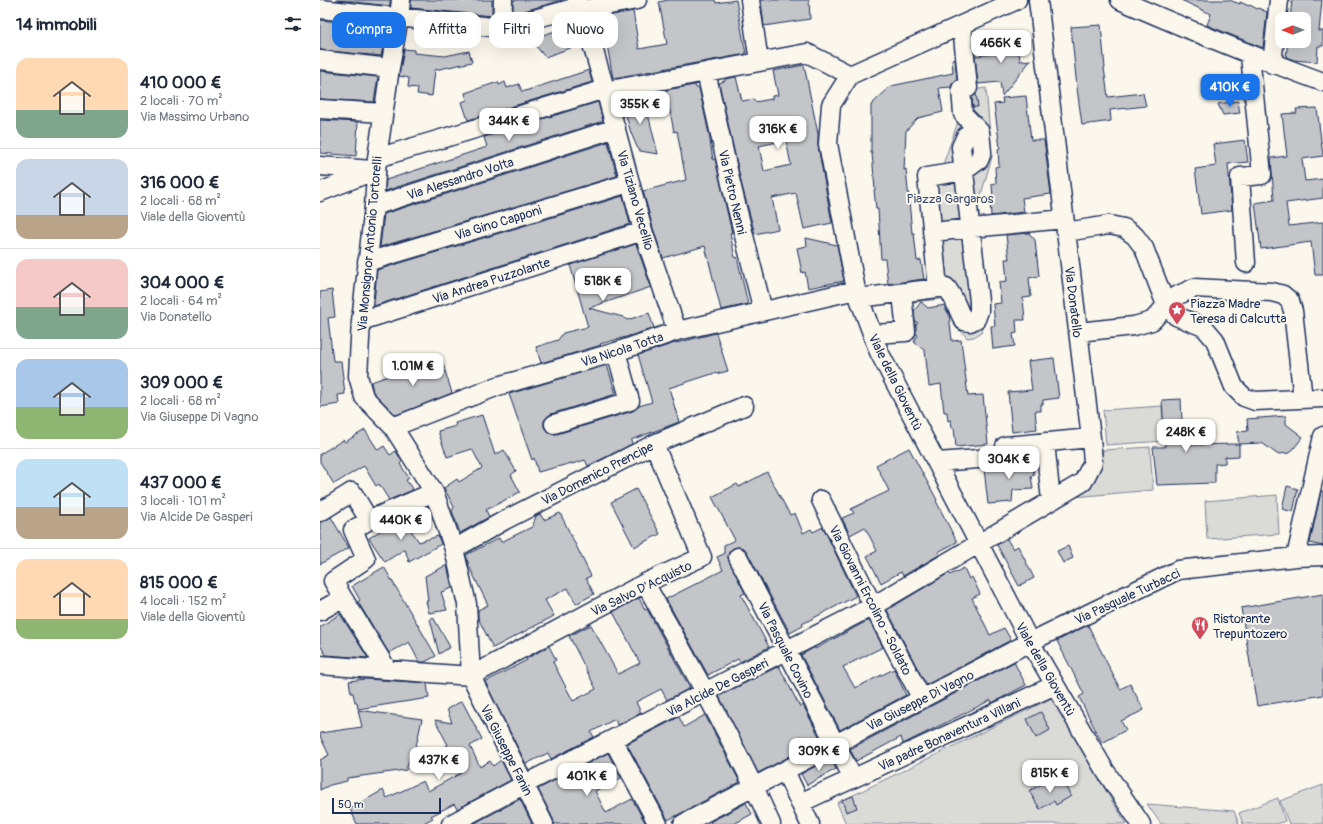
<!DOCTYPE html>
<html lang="it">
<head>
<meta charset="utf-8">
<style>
	body { margin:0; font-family:Pangolin,sans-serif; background:#f2f2f3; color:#1f2937; height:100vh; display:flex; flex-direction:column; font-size:15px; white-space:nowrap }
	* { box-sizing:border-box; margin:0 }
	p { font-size:13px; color:#747a83 }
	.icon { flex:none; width:22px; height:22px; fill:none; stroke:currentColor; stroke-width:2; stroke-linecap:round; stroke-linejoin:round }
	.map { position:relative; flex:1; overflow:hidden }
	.side { display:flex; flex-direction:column; background:#fff; width:320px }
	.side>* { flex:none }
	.top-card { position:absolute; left:12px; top:12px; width:380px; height:36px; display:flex; gap:8px }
	.needle { width:26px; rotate:270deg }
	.fabs { position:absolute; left:955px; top:12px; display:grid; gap:8px }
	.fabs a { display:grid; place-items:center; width:36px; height:36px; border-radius:8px; background:#fff; box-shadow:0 4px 16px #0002; font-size:20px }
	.scale { position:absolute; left:12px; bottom:10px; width:109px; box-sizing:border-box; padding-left:4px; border:2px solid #1b2f5e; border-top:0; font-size:11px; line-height:14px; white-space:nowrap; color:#1b2f5e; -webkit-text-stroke:3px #fbf7ec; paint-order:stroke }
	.price { position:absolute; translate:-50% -34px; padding:0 9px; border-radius:8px; background:#fff; color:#222; font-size:13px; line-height:26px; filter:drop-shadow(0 1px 2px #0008) }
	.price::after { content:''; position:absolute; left:50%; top:24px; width:12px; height:9px; margin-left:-6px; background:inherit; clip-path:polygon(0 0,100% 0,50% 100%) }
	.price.selected { background:#1a73e8; color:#fff }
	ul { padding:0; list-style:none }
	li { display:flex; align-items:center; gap:12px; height:100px; padding:0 16px }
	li+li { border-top:1px solid #e0e1e3 }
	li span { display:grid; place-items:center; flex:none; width:112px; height:80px; border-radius:12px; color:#555 }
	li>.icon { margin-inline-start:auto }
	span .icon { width:48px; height:48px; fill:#fffc; stroke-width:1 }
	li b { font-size:17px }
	h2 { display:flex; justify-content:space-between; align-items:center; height:48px; padding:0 16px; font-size:17px }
	.tag { padding:0 14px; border-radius:12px; background:#fff; box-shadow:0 4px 16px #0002; font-size:14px; line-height:36px }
	.tag.selected { background:#1a73e8; color:#fff }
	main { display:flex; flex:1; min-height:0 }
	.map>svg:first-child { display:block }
	.green { fill:#dadad7; stroke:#7a849a }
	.building { fill:#c3c5c9; stroke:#1b2f5e; fill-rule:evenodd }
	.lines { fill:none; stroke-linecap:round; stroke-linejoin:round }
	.minor-casing { stroke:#1b2f5e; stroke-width:21 }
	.minor { stroke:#fbf7ec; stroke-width:18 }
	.labels { text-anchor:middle; stroke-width:4; stroke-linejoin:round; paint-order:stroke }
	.street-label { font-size:13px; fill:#1b2f5e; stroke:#fbf7ec }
	.park-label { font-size:13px; fill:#415176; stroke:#fbf7ec }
	.poi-label { font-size:13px; fill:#1b2f5e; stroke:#fbf7ec; text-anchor:start }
</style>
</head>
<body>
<main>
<section class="side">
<h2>14 immobili<svg class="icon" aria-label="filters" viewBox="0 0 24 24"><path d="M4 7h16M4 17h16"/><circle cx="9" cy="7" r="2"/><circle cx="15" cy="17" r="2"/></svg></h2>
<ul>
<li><span style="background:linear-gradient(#ffd9b3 65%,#7fa58c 0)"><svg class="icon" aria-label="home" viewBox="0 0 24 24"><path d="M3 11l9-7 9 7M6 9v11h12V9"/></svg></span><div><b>410 000 €</b><p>2 locali · 70 m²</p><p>Via Massimo Urbano</p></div></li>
<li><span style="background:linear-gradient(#c9d6e8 70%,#b9a48a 0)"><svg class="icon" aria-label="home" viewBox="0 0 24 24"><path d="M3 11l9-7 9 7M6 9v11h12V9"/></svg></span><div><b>316 000 €</b><p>2 locali · 68 m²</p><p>Viale della Gioventù</p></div></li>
<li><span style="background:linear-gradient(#f6c9c9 60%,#7fa58c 0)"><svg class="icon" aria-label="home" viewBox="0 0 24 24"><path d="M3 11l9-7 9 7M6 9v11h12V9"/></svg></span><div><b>304 000 €</b><p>2 locali · 64 m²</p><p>Via Donatello</p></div></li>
<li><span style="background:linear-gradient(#a9c7e8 60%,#8fb573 0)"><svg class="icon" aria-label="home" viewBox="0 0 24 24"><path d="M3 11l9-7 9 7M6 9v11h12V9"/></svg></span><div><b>309 000 €</b><p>2 locali · 68 m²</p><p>Via Giuseppe Di Vagno</p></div></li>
<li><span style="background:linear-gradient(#bfe0f5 60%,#b9a48a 0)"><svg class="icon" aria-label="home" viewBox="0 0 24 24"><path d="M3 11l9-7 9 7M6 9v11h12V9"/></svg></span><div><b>437 000 €</b><p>3 locali · 101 m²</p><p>Via Alcide De Gasperi</p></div></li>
<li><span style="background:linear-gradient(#ffd9b3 75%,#8fb573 0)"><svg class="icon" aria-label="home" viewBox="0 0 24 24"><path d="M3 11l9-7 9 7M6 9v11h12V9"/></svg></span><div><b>815 000 €</b><p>4 locali · 152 m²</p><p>Viale della Gioventù</p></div></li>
</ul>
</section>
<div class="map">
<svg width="1003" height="824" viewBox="0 0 1003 824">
	<rect width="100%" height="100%" fill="#fbf7ec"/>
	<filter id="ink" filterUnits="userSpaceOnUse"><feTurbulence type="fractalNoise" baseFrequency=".025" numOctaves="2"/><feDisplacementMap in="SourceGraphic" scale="8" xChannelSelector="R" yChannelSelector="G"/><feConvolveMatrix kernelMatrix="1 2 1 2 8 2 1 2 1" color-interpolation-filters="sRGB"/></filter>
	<g filter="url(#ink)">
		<path class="green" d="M666 88 672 157 656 212 668 298 666 319 662 332 654 337 647 338 633 322 628 298 587 303 611 286 598 174 621 170 640 116 637 92Z
			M842 406 844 441 786 445 783 410Z
			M830 447 833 490 754 497 781 463 783 450Z
			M957 495 959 534 887 539 885 501Z
			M732 698 792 801 807 824H526L517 803Z
			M1003 785V824H969L960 801Z
			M958 798 965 821 957 824H923L919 813Z
			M827 804 914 811 919 824H841Z"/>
		<path class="building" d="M15 0H70V6Z
			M91 0H172V16L91 8Z
			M193 0H243L193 14Z
			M348 0H395L396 3 416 0 426 54 293 78 282 17 313 11 319 49 347 44 339 2Z
			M441 0H489L490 19 444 26Z
			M861 0H909L920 4V2L929 6 930 5 937 9 938 8 947 12 943 48 887 25 891 14Z
			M972 0H1002L999 31H1003V46H998L997 62 974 60 966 57 968 41H984V19H970Z
			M0 20 67 27 61 56 0 50Z
			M255 25 259 45 225 57 210 39Z
			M781 25 785 68H784L788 97 823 93 826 106 790 110 791 121 762 125 757 88 751 27Z
			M691 38 698 42 700 61 711 60 682 96 680 82 658 84 655 56 671 54 669 41Z
			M84 49 94 50V53L125 56 149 51 152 62 115 70 112 96 97 94 98 88 88 87 89 78 79 76Z
			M632 59H635L637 80 632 84 631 87 619 88 623 112 598 118 586 131 584 170 586 169 592 233H594L597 261 601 260 604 279 568 284 565 259H561L558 209H556L554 190H555L552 153H551V105L571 86 633 73Z
			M484 65 498 134V146L512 223 484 229 476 193 452 198 458 229 435 234 422 186 399 83 405 81V79L416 77 422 101 434 99 435 102 452 99V96L458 95 453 71ZM466 140 471 165 444 171 439 146Z
			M269 70 272 82 148 120 142 102 147 100 145 93 178 82 179 85 185 82 187 88 199 84 202 92Z
			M0 71 58 77 54 102 0 99Z
			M375 85 376 88H379L389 134 393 160 395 159 412 233H410L415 258 417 257 428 304 401 310 385 246 343 258 333 228 323 191 366 180 357 131 354 132 346 90Z
			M656 94 658 107H653L652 97Z
			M706 96 711 140H724L731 194 702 198 704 212 671 216 670 200 673 199 672 184 676 183 675 167 679 166 678 149 680 148 674 104 683 103 682 98Z
			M324 97 327 110 338 154 320 151 317 147 311 133 302 101Z
			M918 101 920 113 903 115 898 104Z
			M278 102 283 121 65 191 66 180 167 147 164 137Z
			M997 108 1003 156 982 159 985 181 1003 179V198L966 203 969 226 1003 222V275H995L991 242 941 249 935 203 954 200 951 158 967 156 962 114 977 113 976 109Z
			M0 120 38 122 36 156 0 153Z
			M925 140 928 162 908 164 912 210 881 214 875 169 896 166 893 144Z
			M288 142 297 176 60 247 64 214Z
			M303 196 310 224 54 306V303L57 270Z
			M709 233 715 240 719 276 709 278 711 297 703 298 705 320H696L697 333 693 334 695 346 673 349 671 326H675L673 304 681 303 679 282 687 281 685 259H689L686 235Z
			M486 238 517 245 524 281 488 288 485 272 482 273 477 248 487 246Z
			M316 244 331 287 269 308 303 317 307 320 329 313 334 328 306 337 280 344 281 345 221 363 216 347 238 340 243 333 268 327 250 265Z
			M12 290 15 317 8 318 13 361H21L25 394 18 395 19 404 0 407V292Z
			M601 302 608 308 625 305 626 311H627L629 314 632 341 641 340 648 396 663 395 668 444 636 447 634 428H632L631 420 628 421 627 412H624L621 384 609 386 605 351 594 342 598 335 596 334V325L598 323 595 321 594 311Z
			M396 333 408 371 396 374 395 373 349 388 359 422 311 440 312 444 268 466 265 460 252 464V463L218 472 214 458 212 460 189 394 287 365 296 394 231 414 227 417 224 421V427L227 431 231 434H237L313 411 319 406 332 402 318 355 352 344Z
			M121 358 132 393 76 415 53 392 51 382Z
			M734 358 739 398 723 400V404H721V411H715L717 429 692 432 688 392 712 390 708 361Z
			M861 399 863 445 919 444V456L905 457V463L895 464V483L837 485 833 447H845L842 400Z
			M162 415 175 455 184 450 196 471 191 475 200 492 166 510 169 517 140 533 132 511 134 507 124 488 137 479 139 482 162 468 152 449 127 457 118 431 136 426 135 423Z
			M966 416V424L983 437 970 453 957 454 942 443 919 444 917 432 928 431 927 419Z
			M45 430 58 450 64 446 70 455 76 451 82 462 80 464 89 478 86 480 93 490 69 500 59 484 56 486 44 466 14 484 0 462V454L23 440 25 442Z
			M589 448 617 500 616 501 637 542 618 552 619 555 583 576 581 572 561 583 547 556 557 551 545 527 530 535 522 518 534 513 531 509 569 491 556 465Z
			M712 454 714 475 711 476 713 489 693 490 692 502 668 504 664 469 687 467 692 465 695 462 696 455Z
			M447 472 470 515 475 513 483 533 491 529 493 532 503 527 536 596 482 624 483 626 470 633 427 552 424 548 419 547 413 548 409 552 408 557 409 561 425 593 421 595 449 647 420 662 418 659 388 675 346 599 403 570 397 557 404 554V545L415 540 392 497 417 484 419 487Z
			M967 486 978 489 973 512 962 509Z
			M316 489 340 534 314 547 291 502Z
			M1001 491H1003V546L990 543Z
			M240 513 271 576 266 578 274 594 256 604 248 588 225 600 234 616 173 648 158 618V610L168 605 149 566 146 555 179 538 181 542 212 527 216 516 220 514 224 520Z
			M11 517 29 548 0 564V522Z
			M82 517 99 542 118 536 121 544 89 562 85 549 65 562 49 538 63 529 61 527 67 524Z
			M687 539 693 549 698 546 714 578 699 586 677 545Z
			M748 546 753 558 743 563 737 551Z
			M127 565 132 588 121 592 127 610 109 613 106 601H108L105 576Z
			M64 567 116 656 105 662H99L89 642 69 653 38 602 40 600 32 586Z
			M644 568 649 579 652 577 660 594 652 598 670 635 684 628 691 640 606 685 567 610 629 573 630 575Z
			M1003 594V695L937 706 921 608Z
			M319 598 325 610 327 609 370 688 347 700 341 689 316 702 321 713 297 725 295 719 271 732 274 737 231 759 228 753 206 764 165 682 207 660 206 659 229 646 236 660 233 662 253 701 276 689 249 636 271 625 298 674 320 663 293 612Z
			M20 614 48 658 6 655 0 645V627Z
			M113 617 130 647 119 654 110 619Z
			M549 620 563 647 523 667 535 688 574 669 586 695 520 730 481 655 495 647V649Z
			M768 625 800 689 810 684 824 710 801 721 806 730 782 743 759 697 764 694 737 641Z
			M694 662 706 685 672 703 671 700 583 744 581 737 536 761 530 749Z
			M459 666 480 707 483 705 501 740 438 773 399 696Z
			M45 679 107 683 109 698 38 709 37 702H35L33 693H31L29 681Z
			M142 701 162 739 150 746 160 767 170 761 173 766 181 760 191 780 137 809 134 804 111 816 113 818 102 824H37L30 809 63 790 67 798 103 781 108 791 141 773 137 765 145 761 136 763 126 746 128 745 115 720 132 723 127 709Z
			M38 710 102 719 94 755 91 754 86 770 27 778V781L10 785 0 790V760L9 755 0 736V733L42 727Z
			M721 712 730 730 716 738 707 719Z
			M385 715 420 782 348 820 307 744 359 717 364 727Z
			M288 753 301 778 275 791 286 813 312 799 326 824H234L233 819 218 789Z
			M511 758 516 769 487 785 481 774Z
			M741 779 751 796 736 805 734 801 720 809 709 791 727 781 729 785Z
			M533 796 537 808 526 812 522 800Z
			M200 799 212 824H153Z
			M426 803 432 814 414 824H391L390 822Z"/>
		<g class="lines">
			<g class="minor-casing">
				<path id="minor" d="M81 0 79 17 70 68 57 158 54 206 41 321 38 376 44 397 73 427 114 492 134 549 147 604 151 676 224 824
					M257 0 262 10 285 89 323 231 357 331
					M430 0 439 62
					M697 0 530 75 511 105 508 144 536 290 559 352 710 642 784 769 821 824
					M800 0C867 29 935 57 1003 82
					M0 9 182 28 261 6
					M262 10 317 0
					M182 28 183 0
					M0 60 70 68
					M952 64 959 0
					M386 72 412 188 443 311
					M285 91 487 53 530 75
					M0 109 63 113
					M57 158 158 128 285 89
					M0 166 52 170
					M0 192 56 170
					M54 206 296 128
					M612 232 744 219
					M746 232 789 225 804 228 815 236 824 248 846 305 856 316 884 327 895 340 914 387 924 397 935 401 1003 398
					M47 262 309 183
					M926 263 920 177 942 175 930 55
					M618 288 626 287C635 297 637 310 644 321L650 322 656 319 659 311V301L641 147 646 136 655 127
					M539 298 618 288 607 177 644 171 659 160 662 152 660 132 643 114 641 89 648 88 642 25
					M41 321 323 231
					M758 332 814 326 832 321 854 297 874 288 952 292 963 295 970 301 973 311 983 399
					M553 334 586 332 582 293
					M234 424 310 401 296 352
					M73 427 178 386 296 352 357 331 536 290
					M725 442 731 501
					M617 462 686 457 685 446 771 438
					M501 500 553 606 602 699
					M0 512 32 492 49 520 114 492
					M134 549 185 520 334 444 424 406
					M418 557 533 778
					M976 557 1003 436
					M325 583C369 663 414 741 451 824
					M23 598 13 581 46 559 33 530 49 520
					M0 611 23 598 67 669
					M0 665 151 676
					M151 676 325 583 382 557 334 444
					M293 740 338 824
					M465 771 490 824
					M480 803 735 685
					M131 824 205 784 553 606 763 482 773 462 771 438 718 0
					M363 824 710 642 858 570 976 557 1003 556"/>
			</g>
			<use href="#minor" class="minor"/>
		</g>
	</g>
	<defs>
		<g id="sight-pin" transform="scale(0.9)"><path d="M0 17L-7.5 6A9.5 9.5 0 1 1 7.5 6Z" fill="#d1495b" stroke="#fbf7ec"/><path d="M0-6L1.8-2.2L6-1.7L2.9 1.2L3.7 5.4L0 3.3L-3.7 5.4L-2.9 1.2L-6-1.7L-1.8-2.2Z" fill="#fff"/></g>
		<g id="restaurant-pin" transform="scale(0.9)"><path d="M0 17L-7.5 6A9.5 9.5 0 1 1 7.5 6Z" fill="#d1495b" stroke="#fbf7ec"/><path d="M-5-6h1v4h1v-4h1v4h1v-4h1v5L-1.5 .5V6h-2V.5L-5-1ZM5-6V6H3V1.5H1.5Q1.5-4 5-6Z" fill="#fff"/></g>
	</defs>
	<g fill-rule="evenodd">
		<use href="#sight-pin" x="857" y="310"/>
		<use href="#restaurant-pin" x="880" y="625"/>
	</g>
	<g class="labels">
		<g class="street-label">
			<text transform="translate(140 178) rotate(-18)" y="5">Via Alessandro Volta</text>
			<text transform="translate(413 192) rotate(77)" y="5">Via Pietro Nenni</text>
			<text transform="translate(316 200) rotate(74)" y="5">Via Tiziano Vecellio</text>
			<text transform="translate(178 222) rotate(-17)" y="5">Via Gino Capponi</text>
			<text transform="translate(49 244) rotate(-85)" y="5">Via Monsignor Antonio Tortorelli</text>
			<text transform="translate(171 280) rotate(-18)" y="5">Via Andrea Puzzolante</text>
			<text transform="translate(754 302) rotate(83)" y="5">Via Donatello</text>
			<text transform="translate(302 349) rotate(-18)" y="5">Via Nicola Totta</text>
			<text transform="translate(576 382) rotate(64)" y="5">Viale della Gioventù</text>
			<text transform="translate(277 473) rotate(-27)" y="5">Via Domenico Prencipe</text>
			<text transform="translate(321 588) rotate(-26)" y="5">Via Salvo D'Acquisto</text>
			<text transform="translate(807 596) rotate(-25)" y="5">Via Pasquale Turbacci</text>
			<text transform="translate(551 600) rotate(63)" y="5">Via Giovanni Ercolino - Soldato</text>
			<text transform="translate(466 650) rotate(63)" y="5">Via Pasquale Covino</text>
			<text transform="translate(726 669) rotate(60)" y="5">Viale della Gioventù</text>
			<text transform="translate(397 687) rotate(-27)" y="5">Via Alcide De Gasperi</text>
			<text transform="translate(600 700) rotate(-27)" y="5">Via Giuseppe Di Vagno</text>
			<text transform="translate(629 734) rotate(-25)" y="5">Via padre Bonaventura Villani</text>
			<text transform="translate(187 750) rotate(63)" y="5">Via Giuseppe Fanin</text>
		</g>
		<g class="park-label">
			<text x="630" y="203">Piazza Gargaros</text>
		</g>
		<g class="poi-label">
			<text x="870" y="308">Piazza Madre<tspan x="870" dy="15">Teresa di Calcutta</tspan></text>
			<text x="893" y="623">Ristorante<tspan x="893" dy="15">Trepuntozero</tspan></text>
		</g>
	</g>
</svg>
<div class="fabs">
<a><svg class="needle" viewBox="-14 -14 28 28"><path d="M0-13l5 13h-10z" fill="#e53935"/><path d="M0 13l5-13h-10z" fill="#747a83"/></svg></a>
</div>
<div class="scale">50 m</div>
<b class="price" style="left:681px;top:64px">466K €</b>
<b class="price selected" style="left:910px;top:108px">410K €</b>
<b class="price" style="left:320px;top:125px">355K €</b>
<b class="price" style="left:189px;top:142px">344K €</b>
<b class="price" style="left:458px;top:150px">316K €</b>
<b class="price" style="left:283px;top:302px">518K €</b>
<b class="price" style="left:93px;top:387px">1.01M €</b>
<b class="price" style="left:866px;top:453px">248K €</b>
<b class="price" style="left:689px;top:480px">304K €</b>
<b class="price" style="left:81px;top:541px">440K €</b>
<b class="price" style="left:499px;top:772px">309K €</b>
<b class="price" style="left:119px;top:781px">437K €</b>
<b class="price" style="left:730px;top:794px">815K €</b>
<b class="price" style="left:267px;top:797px">401K €</b>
<div class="top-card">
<a class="tag selected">Compra</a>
<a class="tag">Affitta</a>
<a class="tag">Filtri</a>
<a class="tag">Nuovo</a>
</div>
</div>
</main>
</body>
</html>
